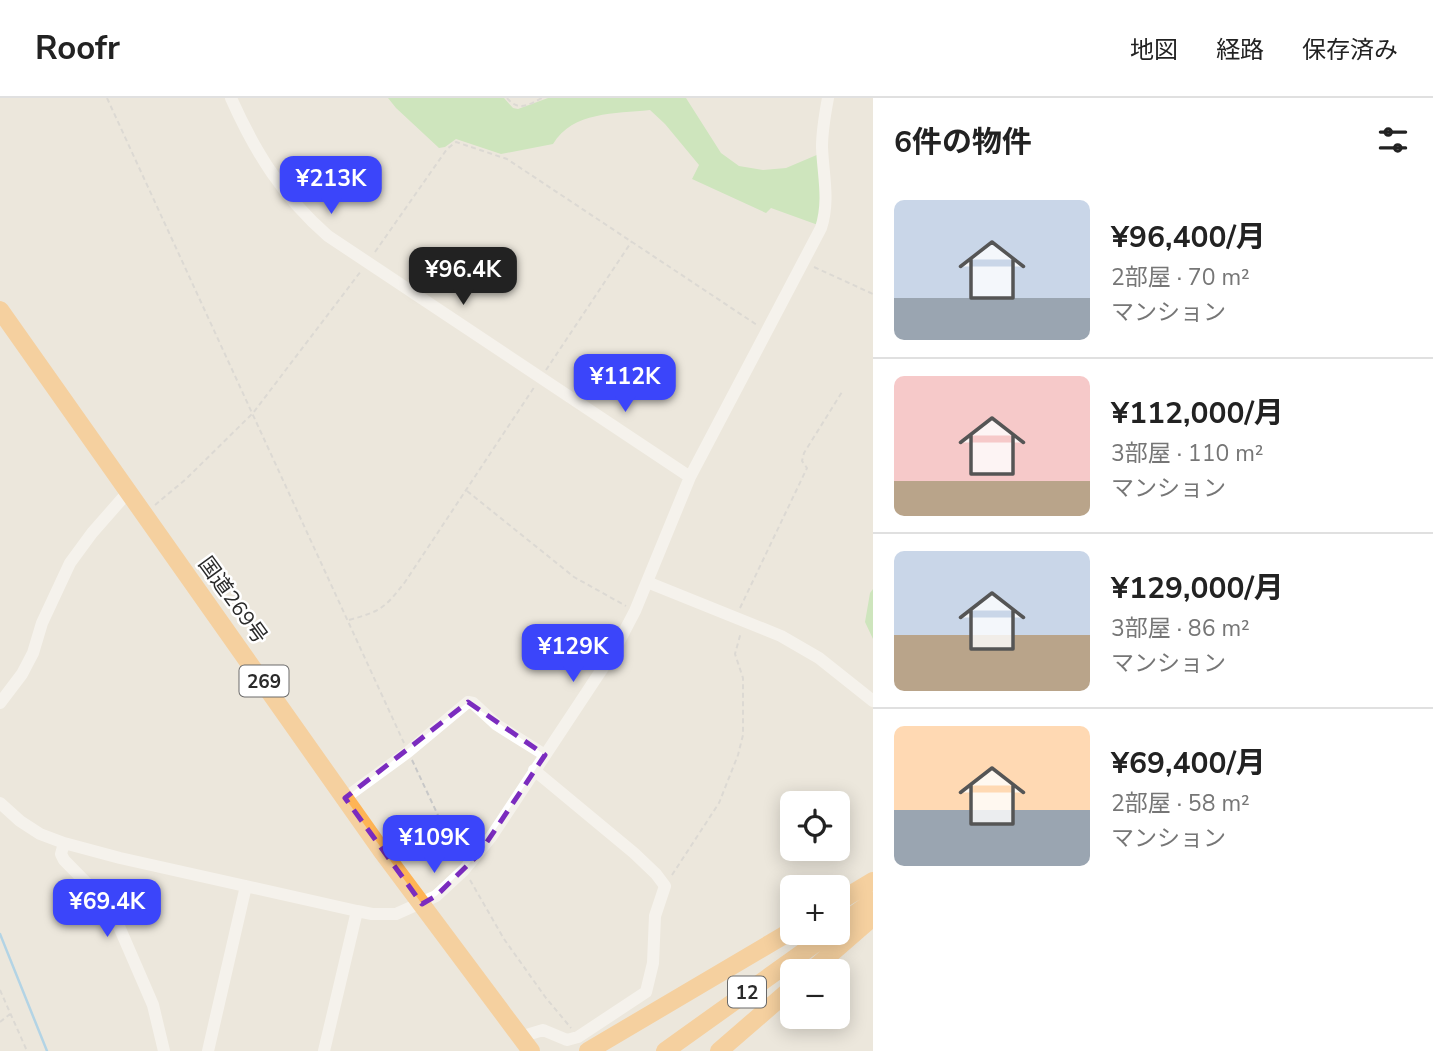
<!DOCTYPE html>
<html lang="ja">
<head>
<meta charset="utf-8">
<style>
	body { margin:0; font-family:"Nunito Sans","Noto Sans JP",sans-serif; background:#f2f2f2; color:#222; height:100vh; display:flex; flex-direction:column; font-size:26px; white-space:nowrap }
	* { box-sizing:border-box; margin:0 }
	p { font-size:23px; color:#767676 }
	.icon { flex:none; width:38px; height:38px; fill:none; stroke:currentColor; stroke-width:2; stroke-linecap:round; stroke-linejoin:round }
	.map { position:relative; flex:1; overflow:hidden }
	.details { display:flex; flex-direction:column; background:#fff; width:560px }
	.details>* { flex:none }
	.controls { position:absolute; left:780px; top:693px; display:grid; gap:14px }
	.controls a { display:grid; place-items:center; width:70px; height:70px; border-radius:10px; background:#fff; box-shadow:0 4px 18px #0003; font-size:35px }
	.price { position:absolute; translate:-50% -60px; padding:0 16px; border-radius:14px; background:#3b45fa; color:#fff; font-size:23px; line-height:46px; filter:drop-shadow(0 2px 4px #0008) }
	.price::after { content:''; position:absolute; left:50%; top:42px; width:21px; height:16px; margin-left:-10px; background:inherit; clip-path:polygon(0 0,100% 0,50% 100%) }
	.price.on { background:#222; color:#fff }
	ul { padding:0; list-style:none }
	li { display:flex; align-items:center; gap:21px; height:175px; padding:0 21px }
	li+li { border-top:2px solid #e0e0e0 }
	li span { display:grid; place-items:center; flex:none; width:196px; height:140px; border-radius:10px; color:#555 }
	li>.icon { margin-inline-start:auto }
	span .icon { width:84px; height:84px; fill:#fffc; stroke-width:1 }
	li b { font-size:30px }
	h2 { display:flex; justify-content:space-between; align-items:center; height:84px; padding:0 21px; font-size:30px }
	header { display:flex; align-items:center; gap:42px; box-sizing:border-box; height:98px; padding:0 35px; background:#fff; border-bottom:2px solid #e0e0e0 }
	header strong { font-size:33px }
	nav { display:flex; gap:38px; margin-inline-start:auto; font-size:24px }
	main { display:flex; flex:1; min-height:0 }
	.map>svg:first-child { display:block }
	.green { fill:#a8e398 }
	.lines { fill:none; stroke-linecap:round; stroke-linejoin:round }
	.stream { stroke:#6ebcef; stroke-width:2.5 }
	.path { stroke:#c8c8c8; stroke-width:2; stroke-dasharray:5 3.5; stroke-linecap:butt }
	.minor { stroke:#fff; stroke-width:12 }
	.highway { stroke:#feb455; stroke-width:18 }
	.marked { fill:none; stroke:#7b2cbf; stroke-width:5; stroke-dasharray:14 9; stroke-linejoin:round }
	.labels { text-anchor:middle; stroke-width:5; stroke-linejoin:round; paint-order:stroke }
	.shield { fill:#fff; stroke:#6a6a6a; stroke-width:2 }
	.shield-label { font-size:19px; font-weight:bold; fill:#2a2a2a }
	.street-label { font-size:21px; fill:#2a2a2a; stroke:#fff }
</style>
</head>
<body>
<header>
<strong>Roofr</strong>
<nav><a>地図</a><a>経路</a><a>保存済み</a></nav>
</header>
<main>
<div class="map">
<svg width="873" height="953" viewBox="0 0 873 953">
	<rect width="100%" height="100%" fill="#ece7dc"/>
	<path class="green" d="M388 0H504L513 10 518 11 548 0H686L721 55 739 68 763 72 786 70 819 56 823 112 818 127 771 110 766 115 692 81 699 67 665 26 650 12C615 16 573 13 553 46L501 56 456 41 445 49 439 50 396 10Z
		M873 491V541L865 524 870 495Z"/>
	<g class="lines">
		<path class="stream" d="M0 836 47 953"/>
		<path class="path" d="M107 0 404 645
			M507 0C519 14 528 7 542 0
			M375 154 447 51 456 44 507 61 757 227
			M814 169 873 196
			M546 272 632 143
			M467 393 574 479 626 508
			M155 407 186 381 253 315 361 173
			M740 510 807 370 802 363 804 355 842 294
			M349 522C381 513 384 511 405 484L535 288
			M412 662 459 762
			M672 777 719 705 738 657 743 637V580L735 556 741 534
			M470 782 504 841 546 900 571 930
			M0 892 27 953
			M0 924 10 916"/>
		<path class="minor" d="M231 0C255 54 283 99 328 138L690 379
			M647 484 781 538 819 560 873 603
			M0 605 22 576 33 555 42 525 70 465 92 435 128 394
			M345 700 408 654 468 604 473 605 497 627 545 657
			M0 705 20 723 40 736 64 745 120 760 357 813 372 816H396L436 798 464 772 491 739 614 553 635 513 690 379 821 130C830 102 823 77 822 49 822 32 825 16 828 0
			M64 745 61 756 64 762 111 810 153 907 164 953
			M520 939 543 932 567 942 578 939 646 894 653 865 655 818 665 788 656 776 634 755 534 672
			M208 953 246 788
			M324 953 357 813"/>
		<path class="highway" d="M0 212 381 752 531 953
			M838 804 873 783
			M838 828 873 803
			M811 873 873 819
			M588 953 793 832
			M665 953 830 835
			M719 953 793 889"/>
	</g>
	<path d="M0 0H873V953H0ZM468 604 545 657 479 756 436 798 422 806 345 700Z" fill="#ece7dc" fill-opacity=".55" fill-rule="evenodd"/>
	<path class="marked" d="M468 604 545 657 479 756 436 798 422 806 345 700Z"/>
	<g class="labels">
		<g class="shield">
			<rect x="239.5" y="567.5" width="49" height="31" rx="5"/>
			<rect x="728" y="878.5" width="38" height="31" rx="5"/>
		</g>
		<g class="shield-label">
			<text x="264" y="590">269</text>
			<text x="747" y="901">12</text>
		</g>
		<g class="street-label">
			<text transform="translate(233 502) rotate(54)" y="7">国道269号</text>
		</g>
	</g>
</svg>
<div class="controls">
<a><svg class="icon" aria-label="locate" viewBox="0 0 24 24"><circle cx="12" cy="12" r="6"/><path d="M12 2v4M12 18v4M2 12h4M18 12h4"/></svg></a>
<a>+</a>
<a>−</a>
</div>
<b class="price" style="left:331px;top:118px">¥213K</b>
<b class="price on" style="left:463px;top:209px">¥96.4K</b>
<b class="price" style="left:625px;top:316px">¥112K</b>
<b class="price" style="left:573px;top:586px">¥129K</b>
<b class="price" style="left:434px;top:777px">¥109K</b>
<b class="price" style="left:107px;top:841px">¥69.4K</b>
</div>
<section class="details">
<h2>6件の物件<svg class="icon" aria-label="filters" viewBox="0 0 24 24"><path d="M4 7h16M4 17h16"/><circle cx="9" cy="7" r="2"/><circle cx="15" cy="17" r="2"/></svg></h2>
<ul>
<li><span style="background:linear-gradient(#c9d6e8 70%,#9aa5b1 0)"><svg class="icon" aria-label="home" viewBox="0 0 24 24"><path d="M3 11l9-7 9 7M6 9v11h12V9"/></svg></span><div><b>¥96,400/月</b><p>2部屋 · 70 m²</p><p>マンション</p></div></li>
<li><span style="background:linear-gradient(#f6c9c9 75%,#b9a48a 0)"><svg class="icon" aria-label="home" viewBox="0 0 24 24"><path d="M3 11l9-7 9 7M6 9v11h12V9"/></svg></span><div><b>¥112,000/月</b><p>3部屋 · 110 m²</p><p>マンション</p></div></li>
<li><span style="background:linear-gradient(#c9d6e8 60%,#b9a48a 0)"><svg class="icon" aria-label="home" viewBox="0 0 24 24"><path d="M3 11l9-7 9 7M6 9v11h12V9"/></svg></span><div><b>¥129,000/月</b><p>3部屋 · 86 m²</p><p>マンション</p></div></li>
<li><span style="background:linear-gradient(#ffd9b3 60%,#9aa5b1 0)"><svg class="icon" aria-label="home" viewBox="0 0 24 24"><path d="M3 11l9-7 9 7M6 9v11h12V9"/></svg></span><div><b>¥69,400/月</b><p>2部屋 · 58 m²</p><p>マンション</p></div></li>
</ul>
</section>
</main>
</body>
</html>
